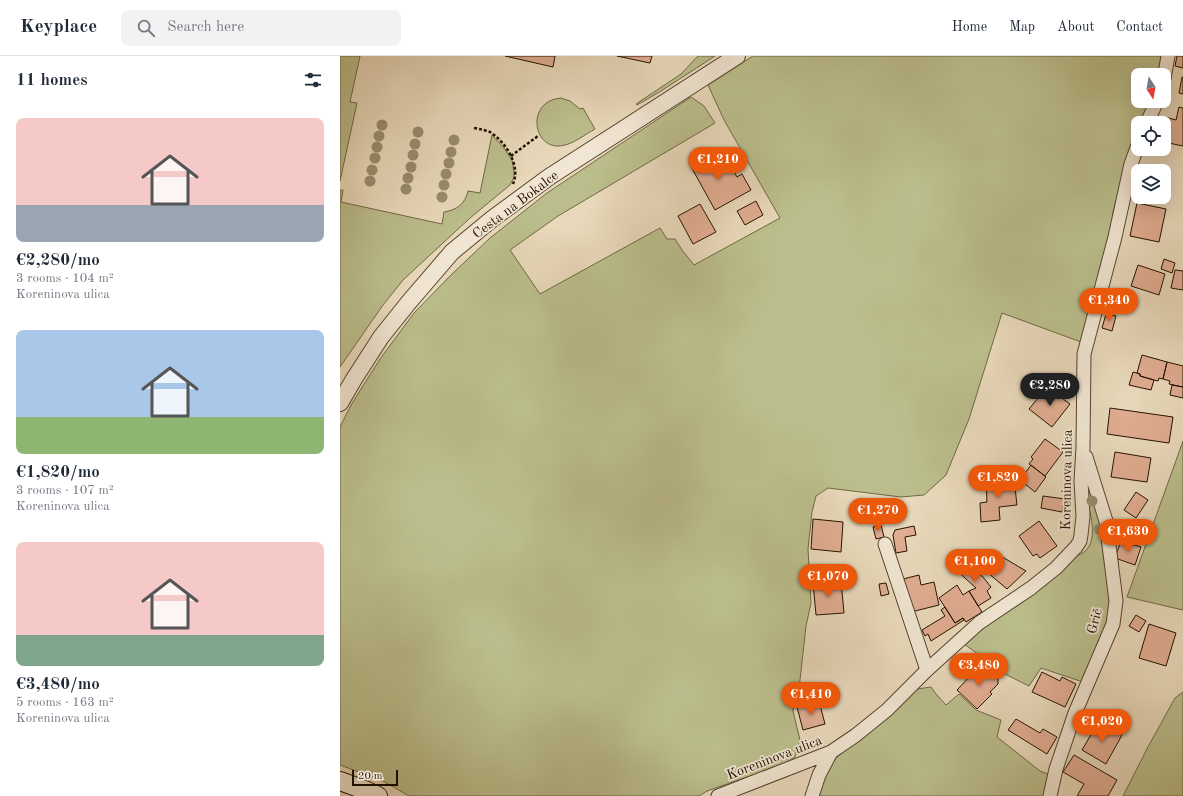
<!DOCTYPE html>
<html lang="en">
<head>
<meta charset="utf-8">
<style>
	body { margin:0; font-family:"Old Standard TT",serif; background:#f2f2f3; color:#1f2937; height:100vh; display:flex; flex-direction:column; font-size:15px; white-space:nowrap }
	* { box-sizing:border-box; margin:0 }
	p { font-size:13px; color:#747a83 }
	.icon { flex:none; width:22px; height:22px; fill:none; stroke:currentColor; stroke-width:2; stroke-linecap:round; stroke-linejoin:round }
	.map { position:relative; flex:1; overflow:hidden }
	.sheet { display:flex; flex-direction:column; background:#fff; width:340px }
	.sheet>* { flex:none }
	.needle { width:26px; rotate:169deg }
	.buttons { position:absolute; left:791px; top:12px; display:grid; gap:8px }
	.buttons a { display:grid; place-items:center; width:40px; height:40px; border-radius:8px; background:#fff; box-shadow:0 4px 16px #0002; font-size:20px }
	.scale { position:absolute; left:12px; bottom:10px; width:46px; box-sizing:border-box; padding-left:4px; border:2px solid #231200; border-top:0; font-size:11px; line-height:14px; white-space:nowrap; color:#231200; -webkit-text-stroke:3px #f1e6d3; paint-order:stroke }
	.price { position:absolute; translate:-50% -34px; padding:0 9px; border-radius:14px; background:#ea580c; color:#fff; font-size:13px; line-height:26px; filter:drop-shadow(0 1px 2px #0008) }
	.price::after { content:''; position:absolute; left:50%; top:24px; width:12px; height:9px; margin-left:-6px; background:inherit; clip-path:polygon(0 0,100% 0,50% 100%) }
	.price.on { background:#222; color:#fff }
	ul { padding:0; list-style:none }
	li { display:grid; align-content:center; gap:8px; height:212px; padding:0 16px }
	li span { display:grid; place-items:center; height:124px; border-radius:8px; color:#555 }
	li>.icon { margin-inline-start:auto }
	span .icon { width:72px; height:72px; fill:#fffc; stroke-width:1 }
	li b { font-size:17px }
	h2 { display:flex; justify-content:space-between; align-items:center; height:48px; padding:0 16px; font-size:17px }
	header { display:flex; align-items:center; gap:24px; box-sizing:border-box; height:56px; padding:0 20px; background:#fff; border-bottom:1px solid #e0e1e3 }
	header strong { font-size:19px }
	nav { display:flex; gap:22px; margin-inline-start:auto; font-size:14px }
	.search { width:280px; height:36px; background:#f2f2f3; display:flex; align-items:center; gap:10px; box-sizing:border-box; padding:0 14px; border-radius:8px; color:#747a83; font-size:15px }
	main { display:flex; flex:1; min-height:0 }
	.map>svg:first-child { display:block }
	.green { fill:#bbbe8c; stroke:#6f6846 }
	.building { fill:#e1ad92; stroke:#231200 }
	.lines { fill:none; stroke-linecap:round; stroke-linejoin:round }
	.minor-casing { stroke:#54442f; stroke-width:15 }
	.tertiary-casing { stroke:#54442f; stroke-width:18 }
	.secondary-casing { stroke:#231200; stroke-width:20 }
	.path { stroke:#231200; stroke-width:2.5; stroke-dasharray:3 2; stroke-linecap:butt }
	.minor { stroke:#f1e6d3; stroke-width:13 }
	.tertiary { stroke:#f1e6d3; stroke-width:16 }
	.secondary { stroke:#f1e6d3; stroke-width:18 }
	.tree { fill:#998d6f }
	.labels { text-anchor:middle; stroke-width:3.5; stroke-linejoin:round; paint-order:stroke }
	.street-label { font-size:14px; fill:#231200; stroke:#f1e6d3 }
</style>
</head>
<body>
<header>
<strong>Keyplace</strong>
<div class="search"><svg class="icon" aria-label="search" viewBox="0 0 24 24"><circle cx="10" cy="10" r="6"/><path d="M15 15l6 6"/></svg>Search here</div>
<nav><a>Home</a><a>Map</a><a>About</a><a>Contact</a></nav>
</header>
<main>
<section class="sheet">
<h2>11 homes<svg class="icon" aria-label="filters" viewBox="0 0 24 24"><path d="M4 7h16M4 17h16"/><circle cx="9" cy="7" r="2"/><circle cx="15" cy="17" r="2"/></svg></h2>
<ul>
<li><span style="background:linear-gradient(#f6c9c9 70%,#9aa5b1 0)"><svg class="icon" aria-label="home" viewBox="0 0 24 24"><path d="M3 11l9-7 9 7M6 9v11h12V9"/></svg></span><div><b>€2,280/mo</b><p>3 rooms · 104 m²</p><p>Koreninova ulica</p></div></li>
<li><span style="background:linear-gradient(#a9c7e8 70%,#8fb573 0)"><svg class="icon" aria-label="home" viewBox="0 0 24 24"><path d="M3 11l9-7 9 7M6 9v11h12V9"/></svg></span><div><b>€1,820/mo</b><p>3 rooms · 107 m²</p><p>Koreninova ulica</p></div></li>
<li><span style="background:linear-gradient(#f6c9c9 75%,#7fa58c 0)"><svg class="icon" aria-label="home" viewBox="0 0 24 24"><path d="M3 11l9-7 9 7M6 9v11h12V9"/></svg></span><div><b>€3,480/mo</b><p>5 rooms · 163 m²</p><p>Koreninova ulica</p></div></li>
</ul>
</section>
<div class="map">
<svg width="843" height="740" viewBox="0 0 843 740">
	<rect width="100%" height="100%" fill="#e9d9bb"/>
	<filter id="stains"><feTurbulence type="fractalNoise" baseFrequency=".005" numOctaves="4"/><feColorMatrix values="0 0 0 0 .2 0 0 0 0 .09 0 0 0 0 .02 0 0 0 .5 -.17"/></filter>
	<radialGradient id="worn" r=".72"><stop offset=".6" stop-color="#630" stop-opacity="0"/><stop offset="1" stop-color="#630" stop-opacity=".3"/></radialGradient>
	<path class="green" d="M0 0H20L10 46 17 47 0 125Z
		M358 0H375L321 35 297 49 296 48 341 18Z
		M413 0H821L822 2 818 19H798V45H811L801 67H798V74L793 85 783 117 773 156 770 181 741 286 662 257 629 363 606 419 584 439 561 441 488 432 476 440 472 456 468 493 471 547 466 570 459 633 454 648 453 655 460 684 455 701 435 714 413 719 367 735 359 740H69L43 725 0 709V371L11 349 40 303 74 257 110 220 150 182 207 137 351 41 364 50 375 67 218 160 170 194 200 238 320 172 327 183H335L342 194 354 209 440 162 384 64 368 29Z
		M221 42 230 45 240 53 243 52 255 73C246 78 234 87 225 89 193 98 184 45 221 42Z
		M152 79 164 92 172 104 174 116V121L170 129 130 162 63 224 43 249 0 311V134H3L1 146 102 168 104 156C117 154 125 148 128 135L140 137Z
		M843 385V554L787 541Z
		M746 419 757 445 771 537 768 568 743 626 701 612 689 630 667 619 624 588 649 566 736 500C762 492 750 460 747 441 746 434 746 427 746 419Z
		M591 631 596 638 606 649 619 638 636 654 661 664 657 681 700 715 710 719 705 740H478L485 718 496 702 543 664 577 633Z
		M843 636V740H783L809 689 835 642Z"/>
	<path class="building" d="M165 0H215L213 11Z
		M277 0H312L310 7Z
		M837 0H843V12L835 10Z
		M842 21H843V38L839 37Z
		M839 51 843 52V90L824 86 823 67 825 61 836 64Z
		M371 94 382 114 391 110 397 121 402 118 411 134 375 154 349 107Z
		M416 145 423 159 405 169 397 155Z
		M797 147 826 153 819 186 790 180Z
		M360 148 376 176 353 188 338 160Z
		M824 203 835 207 832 217 821 213Z
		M798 209 825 218 819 239 791 230Z
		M835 214 843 215V234L831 232Z
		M766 258 776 260 772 275 762 272Z
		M802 299 827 306 823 323 819 322 818 325 814 324 800 320V318L797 317Z
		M827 306 843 310V331L829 328 830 325 823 323Z
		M793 316 800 318V320L814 324 811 334 789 329Z
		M832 329 843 331V342L830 339Z
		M707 331 730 348 712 371 689 353Z
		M770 352 833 361 829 387 767 378Z
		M705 383 723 396 705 420 689 408 693 403 691 401Z
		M775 396 811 402 807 426 771 421Z
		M691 409 706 421 695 436 680 424Z
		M674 423 677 449 659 451 660 464 641 466 640 447 647 446 646 426Z
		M796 436 808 444 796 462 784 454Z
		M703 440 725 443 722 456 701 452Z
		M473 463 503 466 501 496 471 493Z
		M699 465 717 490 700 502 697 498 693 500 679 480Z
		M541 469 544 481 536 483 533 471Z
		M574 470 576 479 565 481 567 495 556 497 553 479 555 474Z
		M781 485 801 491 795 509 775 502Z
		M654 496 686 515 667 533 641 511Z
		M624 504 643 521 651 531 647 535 651 542 638 550 629 535 636 532 615 513Z
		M579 519 581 529 594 526 599 549 571 556 563 523Z
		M501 525 504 557 476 559 473 527Z
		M546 527 549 538 541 540 539 528Z
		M617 529 623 539 629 535 642 556 626 566 623 562 615 567 599 542Z
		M605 551 615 567 623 562 624 564 591 585 588 578 585 580 582 574 605 560 601 554Z
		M796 559 806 565 799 576 789 570Z
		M809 568 836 577 826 610 799 602Z
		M641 613H651L658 619V628L650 636 652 638 637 653 617 634 632 618 634 620Z
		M702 616 720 625 722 621 736 628 725 651 692 636Z
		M479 645 485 668 463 674 457 651Z
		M676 663 700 677 703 673 717 681 707 698 668 674Z
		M759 665 782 679 766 708 742 694Z
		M734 699 777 724 768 740H737L744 728 723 716Z"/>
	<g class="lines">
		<g class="minor-casing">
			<path id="minor" d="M824 23 828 0
				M807 67 817 45
				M545 488 587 614
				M378 740 491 696 516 679 547 654 587 614 639 567 691 532 716 512 736 491 740 485 741 479 743 460 741 425 743 392 744 298 775 181 791 108 798 89
				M472 740 479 719 491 696
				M710 740 716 713 735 657 773 568 776 545 766 465 746 401"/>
		</g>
		<g class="tertiary-casing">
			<path id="tertiary" d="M0 347 14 323 41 281 69 246 112 196 152 163 209 121 397 0"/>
		</g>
		<g class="secondary-casing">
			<path id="secondary" d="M0 725 27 735 38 740"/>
		</g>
		<path class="path" d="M134 72C140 73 145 74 150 76 166 86 181 110 173 128
			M171 100 198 80"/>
		<use href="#minor" class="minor"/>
		<use href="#tertiary" class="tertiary"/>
		<use href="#secondary" class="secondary"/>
	</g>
	<g class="tree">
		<circle cx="42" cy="69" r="5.5"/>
		<circle cx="78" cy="76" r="5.5"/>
		<circle cx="39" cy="80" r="5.5"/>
		<circle cx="114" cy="84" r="5.5"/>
		<circle cx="75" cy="88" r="5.5"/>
		<circle cx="37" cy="91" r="5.5"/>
		<circle cx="111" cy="96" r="5.5"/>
		<circle cx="73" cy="99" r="5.5"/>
		<circle cx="35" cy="102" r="5.5"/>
		<circle cx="109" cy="107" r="5.5"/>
		<circle cx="71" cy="111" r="5.5"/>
		<circle cx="32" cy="114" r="5.5"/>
		<circle cx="106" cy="118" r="5.5"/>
		<circle cx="68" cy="122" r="5.5"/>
		<circle cx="30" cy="125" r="5.5"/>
		<circle cx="104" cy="129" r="5.5"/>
		<circle cx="66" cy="133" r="5.5"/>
		<circle cx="102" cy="141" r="5.5"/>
		<circle cx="752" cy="445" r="5.5"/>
		<circle cx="759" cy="473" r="5.5"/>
	</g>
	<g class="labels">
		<g class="street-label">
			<text transform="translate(175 148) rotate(-37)" y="5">Cesta na Bokalce</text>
			<text transform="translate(726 424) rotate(-89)" y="5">Koreninova ulica</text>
			<text transform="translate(754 565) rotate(-75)" y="5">Grič</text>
			<text transform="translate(434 701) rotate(-21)" y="5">Koreninova ulica</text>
		</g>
	</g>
	<rect width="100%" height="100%" filter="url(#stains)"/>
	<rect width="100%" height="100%" fill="url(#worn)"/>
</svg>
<div class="buttons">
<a><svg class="needle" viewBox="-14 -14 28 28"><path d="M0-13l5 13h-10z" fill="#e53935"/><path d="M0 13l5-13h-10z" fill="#747a83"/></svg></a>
<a><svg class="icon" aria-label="locate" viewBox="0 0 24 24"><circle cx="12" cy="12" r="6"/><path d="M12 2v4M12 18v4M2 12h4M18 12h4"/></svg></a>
<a><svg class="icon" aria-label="layers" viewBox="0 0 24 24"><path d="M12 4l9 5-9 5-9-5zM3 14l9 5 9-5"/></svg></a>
</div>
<div class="scale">20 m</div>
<b class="price" style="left:378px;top:125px">€1,210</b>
<b class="price" style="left:769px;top:266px">€1,340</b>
<b class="price on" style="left:710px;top:351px">€2,280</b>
<b class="price" style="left:658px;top:443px">€1,820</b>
<b class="price" style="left:538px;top:476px">€1,270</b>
<b class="price" style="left:788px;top:497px">€1,630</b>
<b class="price" style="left:635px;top:527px">€1,100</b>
<b class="price" style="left:488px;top:542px">€1,070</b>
<b class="price" style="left:639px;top:631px">€3,480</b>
<b class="price" style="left:471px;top:660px">€1,410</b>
<b class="price" style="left:762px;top:687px">€1,020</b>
</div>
</main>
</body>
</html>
